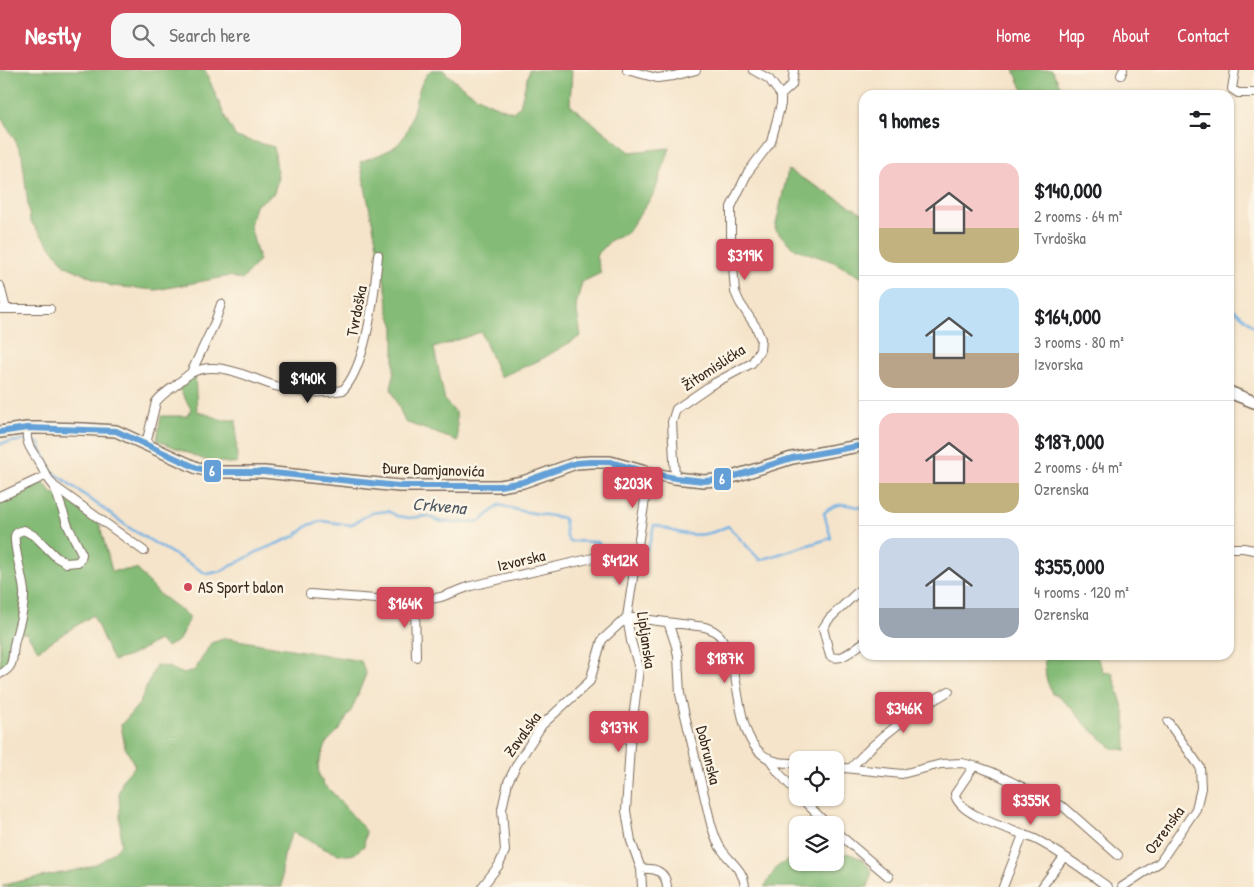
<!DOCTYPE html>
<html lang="en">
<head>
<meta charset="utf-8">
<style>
	body { margin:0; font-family:"Patrick Hand",sans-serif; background:#f6f6f6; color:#202124; height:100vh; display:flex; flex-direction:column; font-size:19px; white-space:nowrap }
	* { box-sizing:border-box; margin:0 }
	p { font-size:16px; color:#757577 }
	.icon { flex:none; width:28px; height:28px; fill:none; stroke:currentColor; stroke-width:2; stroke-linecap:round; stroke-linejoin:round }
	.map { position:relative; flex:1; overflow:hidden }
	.drawer { position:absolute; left:859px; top:20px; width:375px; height:570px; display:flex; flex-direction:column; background:#fff; border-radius:15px; box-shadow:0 1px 4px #0004 }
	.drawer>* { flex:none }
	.buttons { position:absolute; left:789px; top:681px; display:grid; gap:10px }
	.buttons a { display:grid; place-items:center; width:55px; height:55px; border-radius:10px; background:#fff; box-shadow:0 1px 4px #0004; font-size:25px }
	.price { position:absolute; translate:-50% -42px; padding:0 11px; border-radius:5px; background:#d1495b; color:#fff; font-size:16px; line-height:32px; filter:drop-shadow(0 1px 2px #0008) }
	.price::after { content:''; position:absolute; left:50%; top:30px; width:15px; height:11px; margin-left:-8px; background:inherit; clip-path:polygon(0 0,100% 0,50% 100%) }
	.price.active { background:#222; color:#fff }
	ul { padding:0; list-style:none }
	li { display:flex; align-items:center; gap:15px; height:125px; padding:0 20px }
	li+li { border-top:1px solid #e0e0e0 }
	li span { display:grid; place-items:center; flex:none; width:140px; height:100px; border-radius:15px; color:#555 }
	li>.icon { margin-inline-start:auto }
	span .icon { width:60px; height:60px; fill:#fffc; stroke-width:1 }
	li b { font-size:21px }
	h2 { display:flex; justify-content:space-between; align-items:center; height:60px; padding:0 20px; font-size:21px }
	header { display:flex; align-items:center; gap:30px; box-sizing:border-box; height:70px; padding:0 25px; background:#d1495b; color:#fff }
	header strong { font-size:24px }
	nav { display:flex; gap:28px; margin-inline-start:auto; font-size:18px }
	.search { width:350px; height:45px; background:#f6f6f6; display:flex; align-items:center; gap:12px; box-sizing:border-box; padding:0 18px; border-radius:15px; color:#757577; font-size:19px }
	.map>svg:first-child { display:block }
	.forest { fill:#84bb77; stroke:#60724a }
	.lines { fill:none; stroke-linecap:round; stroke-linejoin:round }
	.stream { stroke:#70b0e3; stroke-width:2.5 }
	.street-casing { stroke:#7c6b5a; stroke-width:10 }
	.primary-casing { stroke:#7c6b5a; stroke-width:14 }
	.street { stroke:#fff; stroke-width:8 }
	.primary { stroke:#fff; stroke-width:11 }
	.bus-1-casing { stroke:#fcf5e5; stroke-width:10 }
	.bus-1 { stroke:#64a0d7; stroke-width:6 }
	.poi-dot { fill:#d1495b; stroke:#fcf5e5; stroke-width:2 }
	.labels { text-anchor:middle; stroke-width:5; stroke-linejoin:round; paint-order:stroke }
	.street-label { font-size:16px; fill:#3b2a1e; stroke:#fcf5e5 }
	.poi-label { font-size:16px; fill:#3b2a1e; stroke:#fcf5e5; text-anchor:start }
	.water-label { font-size:18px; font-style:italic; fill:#4e5963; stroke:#fcf5e5 }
	.line-badge { stroke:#fcf5e5; stroke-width:2 }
	.badge-label { font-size:14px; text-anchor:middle; font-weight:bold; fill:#fff }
</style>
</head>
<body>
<header>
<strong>Nestly</strong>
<div class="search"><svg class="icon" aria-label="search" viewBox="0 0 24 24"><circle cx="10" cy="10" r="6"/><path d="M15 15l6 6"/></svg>Search here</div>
<nav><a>Home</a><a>Map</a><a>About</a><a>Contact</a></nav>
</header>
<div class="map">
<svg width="1254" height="817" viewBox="0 0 1254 817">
	<rect width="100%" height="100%" fill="#fcf5e5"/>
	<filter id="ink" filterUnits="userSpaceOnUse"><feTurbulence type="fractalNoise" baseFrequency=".02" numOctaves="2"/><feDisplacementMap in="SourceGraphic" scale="10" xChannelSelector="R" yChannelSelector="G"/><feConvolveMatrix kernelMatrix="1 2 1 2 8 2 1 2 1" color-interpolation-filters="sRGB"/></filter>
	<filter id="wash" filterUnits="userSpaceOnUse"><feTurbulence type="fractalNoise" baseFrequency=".0096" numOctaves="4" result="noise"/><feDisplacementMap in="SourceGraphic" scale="20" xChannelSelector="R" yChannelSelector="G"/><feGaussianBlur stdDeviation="1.12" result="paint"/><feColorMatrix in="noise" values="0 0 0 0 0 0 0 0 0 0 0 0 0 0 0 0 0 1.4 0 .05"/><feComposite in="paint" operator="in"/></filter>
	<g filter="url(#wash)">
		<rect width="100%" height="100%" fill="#f5e4ca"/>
		<path class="forest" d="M0 0H205L227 51 236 67 274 77 278 108 274 123 255 136 250 156 259 190 242 210 230 206 156 220 134 218 111 216 66 196 30 151 22 85 15 70 0 46Z
			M431 0H443C464 21 485 33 513 42L520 36 529 0H572L570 35 630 82 670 78 654 124 626 164 611 170 596 186 601 203 582 212 576 236 581 266 540 290 500 307 481 262 434 278 445 331 456 343 458 371 405 352 391 318 394 304V257L388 240 387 224 360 92C372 87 388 83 398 74 416 57 412 18 431 0Z
			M1014 0H1052L1065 25H1025Z
			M788 100 864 144V209L834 192 793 178 775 159Z
			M195 305 197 341 223 350H236L237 394 205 390 157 370 161 346H187L191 339 179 318Z
			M44 413 53 424 62 423 99 452 112 501 137 499 159 524 190 547 179 570 167 577 159 570 130 586 113 591 93 545 38 580 26 563 12 564C10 576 12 592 0 600V430L33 414Z
			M226 568 361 591 366 604 352 639 340 659 327 672 318 695 319 705 324 715 332 722 366 761 364 776C361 778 357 782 354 784 338 790 307 769 293 762 283 782 281 796 282 817H2L4 815C20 811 35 808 51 805 80 799 100 799 121 774L119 722 123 709 135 696 125 677 121 655 139 634 156 595 168 597 184 604 195 600 211 573Z
			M1044 585H1096L1104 603 1112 602 1125 644 1126 680 1112 678 1087 656 1072 639 1057 625 1052 624 1046 608Z
			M847 783 862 789 872 801 868 817H764L777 797 797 784 798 792 823 794 835 792V789Z"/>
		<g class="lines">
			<path class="stream" d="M1229 235 1254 256
				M30 370 34 371 40 374 41 380 52 401 131 459 207 504 222 501 257 482 295 466 309 455 322 451 351 455 371 443 379 442 388 441 397 446 409 448 428 446 438 451 457 453 481 451 499 435 521 441 564 448 566 465 569 471 598 472 604 482C615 484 640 491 647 479 651 472 652 462 654 455 662 456 669 460 677 462 698 467 709 465 728 456L760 490 831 468 824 443C838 430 847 435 864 438
				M0 375 3 373 25 370"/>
		</g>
	</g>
	<g filter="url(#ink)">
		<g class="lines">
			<g class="street-casing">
				<path id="street" d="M627 0 657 8 674 6 696 0
					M1235 0 1232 19 1238 23H1254
					M1121 5 1123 0
					M781 25 792 15 794 0
					M0 216 6 239
					M0 239H50
					M191 303 215 252 221 234
					M27 358C25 377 33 380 41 396 45 404 48 409 54 416L144 481
					M146 374 156 332C161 325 169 320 176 315 181 311 186 306 191 303 219 288 252 310 279 317 301 323 322 324 343 320 367 295 375 220 378 185
					M675 408 672 352 676 339 711 315 752 293 760 280 761 269 756 257 740 233 735 222 731 169V137L748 102 771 72 781 34V25L769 9 753 0
					M0 427 45 406
					M1229 478H1243L1254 480
					M864 516 829 549 823 558 830 586C840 593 855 578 864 572
					M310 524 415 532 441 527 471 516 593 488 636 492
					M415 532 416 587
					M627 547 705 557C722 563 723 569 728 585 730 592 733 600 735 607 741 636 742 684 778 692 784 693 791 693 798 693
					M668 552 676 576 678 586 680 624 711 754C714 764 716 772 722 780 731 793 744 800 745 817
					M0 604C15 597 12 588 14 575 18 556 25 540 24 521 23 509 13 474 15 466 16 462 20 461 24 460L36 467 56 487 66 493 78 492 81 488 82 484 68 456 54 416
					M769 688 778 702 798 724
					M974 696 955 724C958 747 1019 761 1037 770 1062 783 1085 801 1108 817
					M835 697 902 704 941 694 962 693 978 697 992 702 1065 738 1118 785
					M851 698C879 666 912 643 949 621
					M801 728 828 755
					M835 761 889 807
					M641 799C655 798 666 801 667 817
					M482 817 499 795 505 781 502 739 508 712 517 694 542 655 590 611 602 570 627 547
					M642 817 641 799 631 771 626 741 630 675 639 598 631 571 627 547 649 403
					M1003 817 1023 765
					M1042 817 1064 787
					M1122 817 1160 792 1196 739 1201 718 1200 697 1168 652"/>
			</g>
			<g class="primary-casing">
				<path id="primary" d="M1229 322 1254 332
					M0 362 27 358H45L83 359 116 361 197 398 216 402H264L399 416H500L523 412 576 393 590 392H610L649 403 675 408 704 411 716 410 729 408 792 388 864 375"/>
			</g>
			<use href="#street" class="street"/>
			<use href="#primary" class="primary"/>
			<g class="bus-1-casing">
				<path id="bus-1" d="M0 362 27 358 116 361 197 398 216 402H264L399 416H500L523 412 576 393 590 392H610L649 403 675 408 704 411 716 410 729 408 792 388 864 375"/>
			</g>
			<use href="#bus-1" class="bus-1"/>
		</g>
	</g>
	<circle class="poi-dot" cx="188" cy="517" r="5"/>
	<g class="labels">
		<g class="street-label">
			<text transform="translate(356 241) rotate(-79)" y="6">Tvrdoška</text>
			<text transform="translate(713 297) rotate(-33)" y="6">Žitomislićka</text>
			<text transform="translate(433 399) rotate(2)" y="6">Đure Damjanovića</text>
			<text transform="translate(521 490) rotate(-13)" y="6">Izvorska</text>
			<text transform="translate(647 570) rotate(82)" y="6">Lipljanska</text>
			<text transform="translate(522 664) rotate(-54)" y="6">Zavalska</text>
			<text transform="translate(709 685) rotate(76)" y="6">Dobrunska</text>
			<text transform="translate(1164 760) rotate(-54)" y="6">Ozrenska</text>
		</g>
		<g class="poi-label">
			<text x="198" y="523">AS Sport balon</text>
		</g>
		<g class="water-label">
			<text transform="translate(439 436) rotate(5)" y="6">Crkvena</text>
		</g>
	</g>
	<g class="line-badge">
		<rect x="203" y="389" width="19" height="24" rx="5" fill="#64a0d7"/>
		<rect x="713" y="397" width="19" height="24" rx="5" fill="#64a0d7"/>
	</g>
	<g class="badge-label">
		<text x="212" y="406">6</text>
		<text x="722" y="414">6</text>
	</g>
</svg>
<div class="buttons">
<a><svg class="icon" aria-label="locate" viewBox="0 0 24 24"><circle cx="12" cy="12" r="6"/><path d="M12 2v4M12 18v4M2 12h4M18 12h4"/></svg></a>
<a><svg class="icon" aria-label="layers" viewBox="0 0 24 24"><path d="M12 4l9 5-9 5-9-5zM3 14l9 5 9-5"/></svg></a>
</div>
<b class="price" style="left:745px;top:211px">$319K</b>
<b class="price active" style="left:308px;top:334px">$140K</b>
<b class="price" style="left:633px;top:439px">$203K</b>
<b class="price" style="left:620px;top:516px">$412K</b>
<b class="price" style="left:405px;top:559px">$164K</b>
<b class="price" style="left:725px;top:614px">$187K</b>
<b class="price" style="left:904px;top:664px">$346K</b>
<b class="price" style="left:619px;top:683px">$137K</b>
<b class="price" style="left:1031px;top:756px">$355K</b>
<section class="drawer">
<h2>9 homes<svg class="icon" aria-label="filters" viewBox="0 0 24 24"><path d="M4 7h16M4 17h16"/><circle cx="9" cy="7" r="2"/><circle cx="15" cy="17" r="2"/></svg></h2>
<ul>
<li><span style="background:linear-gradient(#f6c9c9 65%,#c2b280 0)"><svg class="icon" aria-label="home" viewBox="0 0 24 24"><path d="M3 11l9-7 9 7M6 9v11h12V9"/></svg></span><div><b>$140,000</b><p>2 rooms · 64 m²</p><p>Tvrdoška</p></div></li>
<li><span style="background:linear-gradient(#bfe0f5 65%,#b9a48a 0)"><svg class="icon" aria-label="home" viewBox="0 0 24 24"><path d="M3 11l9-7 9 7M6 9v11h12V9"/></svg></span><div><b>$164,000</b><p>3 rooms · 80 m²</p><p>Izvorska</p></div></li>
<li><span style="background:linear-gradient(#f6c9c9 70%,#c2b280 0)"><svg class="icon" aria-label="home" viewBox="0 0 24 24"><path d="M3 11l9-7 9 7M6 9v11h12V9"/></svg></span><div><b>$187,000</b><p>2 rooms · 64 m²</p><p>Ozrenska</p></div></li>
<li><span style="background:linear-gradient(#c9d6e8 70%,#9aa5b1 0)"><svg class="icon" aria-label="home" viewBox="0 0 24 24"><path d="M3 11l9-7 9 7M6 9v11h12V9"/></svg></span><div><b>$355,000</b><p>4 rooms · 120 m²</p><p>Ozrenska</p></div></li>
</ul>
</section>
</div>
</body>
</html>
